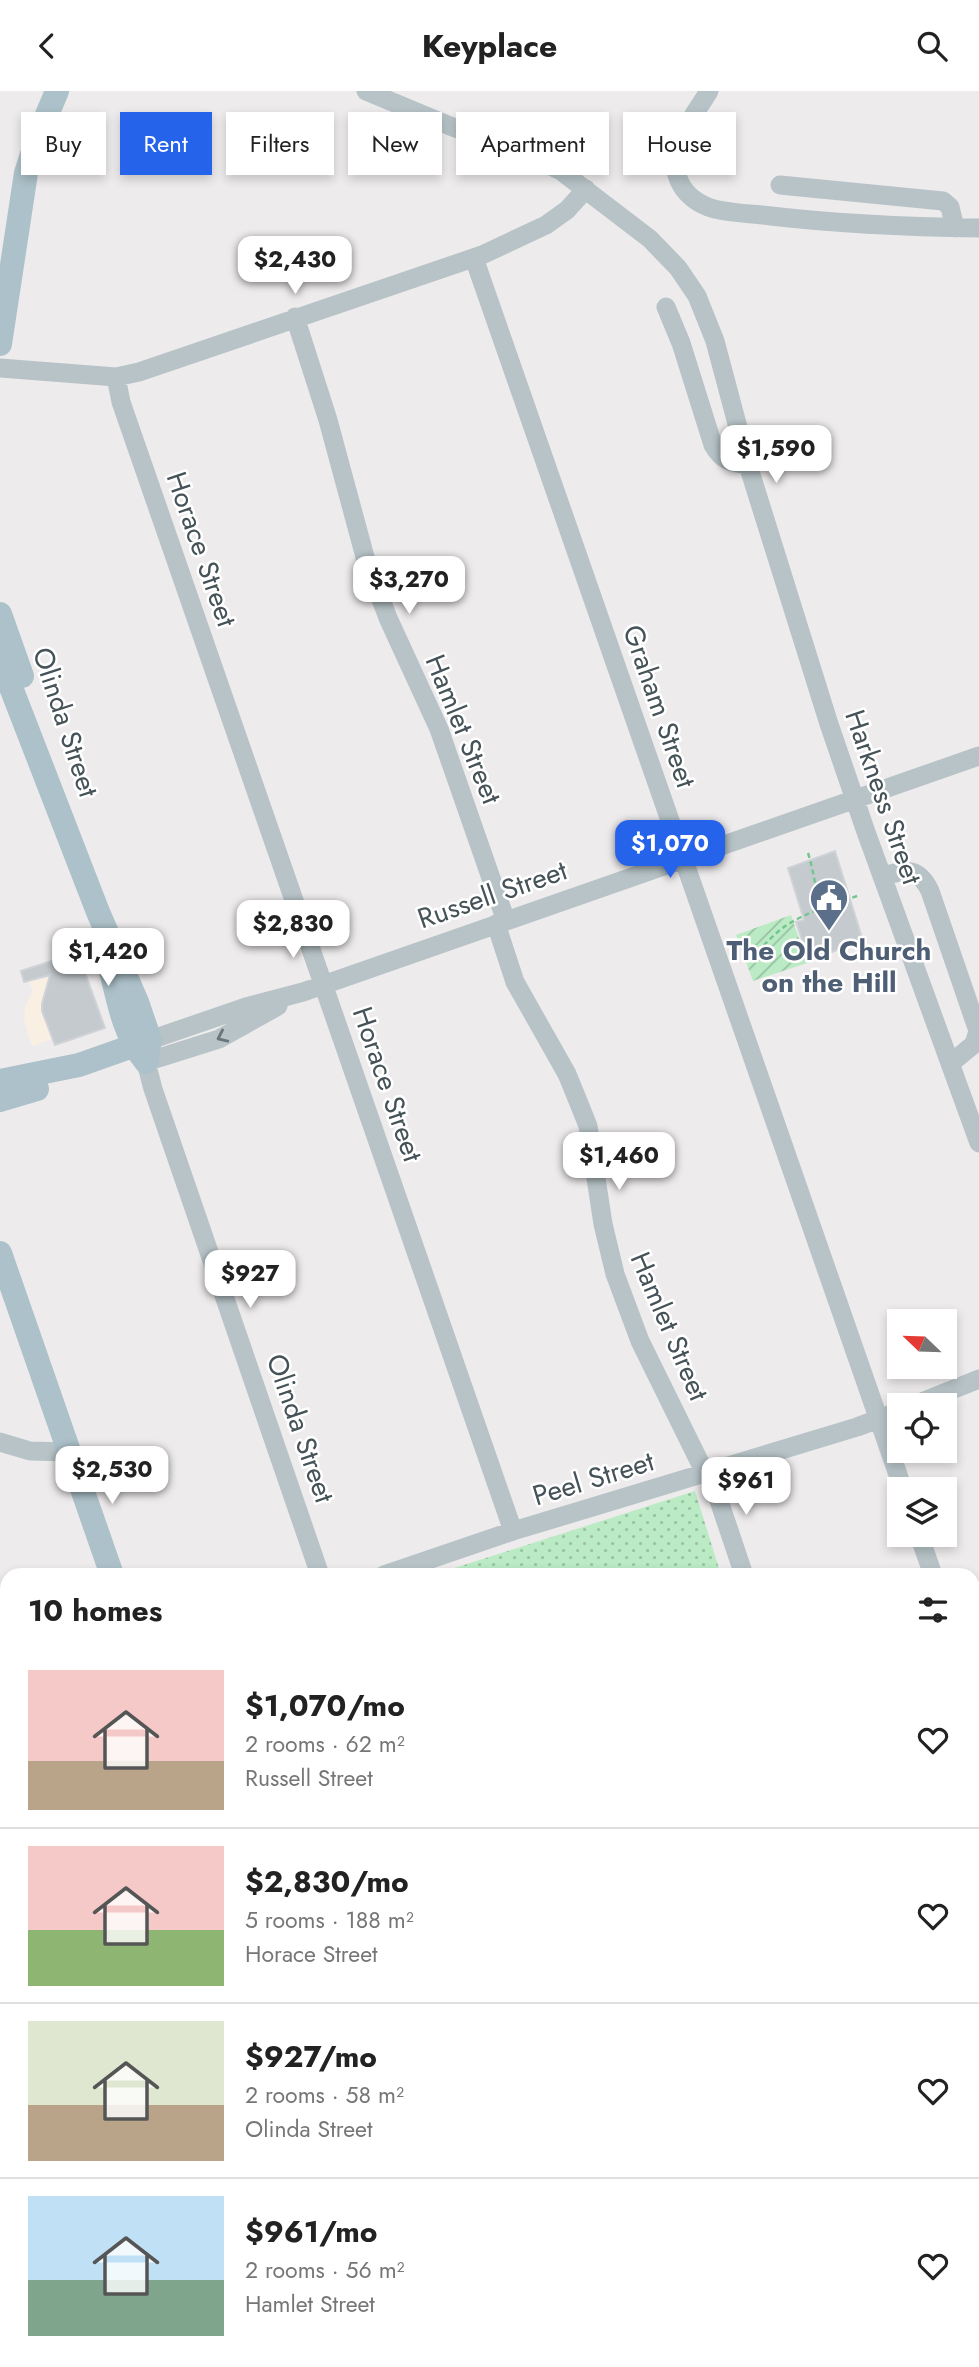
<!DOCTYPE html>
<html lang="en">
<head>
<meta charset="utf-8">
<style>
	body { margin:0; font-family:Jost,sans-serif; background:#f6f6f6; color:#222; height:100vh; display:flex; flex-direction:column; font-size:26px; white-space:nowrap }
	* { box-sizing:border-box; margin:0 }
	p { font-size:23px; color:#767676 }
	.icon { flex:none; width:38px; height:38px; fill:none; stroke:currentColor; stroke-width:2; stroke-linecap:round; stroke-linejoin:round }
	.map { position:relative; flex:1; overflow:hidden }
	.drawer { position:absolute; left:0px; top:1477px; width:980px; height:800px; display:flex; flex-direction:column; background:#fff; border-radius:21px 21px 0 0; box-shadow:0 4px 10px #0003 }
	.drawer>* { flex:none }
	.banner { position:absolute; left:21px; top:21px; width:938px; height:63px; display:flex; gap:14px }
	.needle { width:46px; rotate:293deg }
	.tools { position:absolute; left:887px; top:1218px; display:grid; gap:14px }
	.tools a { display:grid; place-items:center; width:70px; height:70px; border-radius:0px; background:#fff; box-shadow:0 4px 10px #0003; font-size:35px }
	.price { position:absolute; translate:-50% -60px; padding:0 16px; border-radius:14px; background:#fff; color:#222; font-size:23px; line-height:46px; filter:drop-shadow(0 2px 4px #0008) }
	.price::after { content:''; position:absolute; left:50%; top:42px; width:21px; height:16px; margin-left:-10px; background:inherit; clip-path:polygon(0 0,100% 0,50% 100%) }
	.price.selected { background:#2563eb; color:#fff }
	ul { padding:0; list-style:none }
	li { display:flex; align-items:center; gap:21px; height:175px; padding:0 28px }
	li+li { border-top:2px solid #e0e0e0 }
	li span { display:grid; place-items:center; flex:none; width:196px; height:140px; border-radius:0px; color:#555 }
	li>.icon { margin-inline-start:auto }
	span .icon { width:84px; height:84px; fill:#fffc; stroke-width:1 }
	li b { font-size:30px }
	h2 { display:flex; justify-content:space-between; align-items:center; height:84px; padding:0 28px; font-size:30px }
	.pill { padding:0 24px; border-radius:0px; background:#fff; box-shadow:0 4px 10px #0003; font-size:24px; line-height:63px }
	.pill.selected { background:#2563eb; color:#fff }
	header { display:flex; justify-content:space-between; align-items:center; height:91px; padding:0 28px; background:#fff; font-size:32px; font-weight:700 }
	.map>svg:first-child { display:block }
	.commercial { fill:#faefe3 }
	.grass { fill:url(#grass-dots) }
	.garden { fill:url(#garden-furrows) }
	.pitch { fill:#baebc4 }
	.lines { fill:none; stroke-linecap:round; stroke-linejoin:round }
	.stream { stroke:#8ae4e5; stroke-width:5 }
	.building { fill:#c5cace; stroke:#cfd3d7; stroke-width:2 }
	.path { stroke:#75c68e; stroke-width:2.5; stroke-dasharray:5 3.5; stroke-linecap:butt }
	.minor { stroke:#b7c3c7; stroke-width:19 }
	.major { stroke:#acc1c9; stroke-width:24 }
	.oneway { stroke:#677479 }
	.labels { text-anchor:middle; stroke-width:5; stroke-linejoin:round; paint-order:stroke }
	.street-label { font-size:28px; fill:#455257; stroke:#fff }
	.service-label { font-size:28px; font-weight:bold; fill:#4e5e75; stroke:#fff }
</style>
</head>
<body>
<header><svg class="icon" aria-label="back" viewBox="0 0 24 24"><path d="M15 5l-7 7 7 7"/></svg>Keyplace<svg class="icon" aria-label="search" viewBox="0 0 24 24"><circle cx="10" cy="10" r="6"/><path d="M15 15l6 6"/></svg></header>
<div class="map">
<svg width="979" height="2276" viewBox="0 0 979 2276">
	<defs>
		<pattern id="grass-dots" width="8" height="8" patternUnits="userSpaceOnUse" patternTransform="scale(1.75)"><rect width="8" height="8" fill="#baebc4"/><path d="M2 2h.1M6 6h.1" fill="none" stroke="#99c1a2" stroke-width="1.8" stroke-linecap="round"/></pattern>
		<pattern id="garden-furrows" width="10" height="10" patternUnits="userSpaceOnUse" patternTransform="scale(1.75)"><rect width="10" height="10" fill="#baebc4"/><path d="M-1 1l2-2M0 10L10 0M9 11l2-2" fill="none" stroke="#99c1a2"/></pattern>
	</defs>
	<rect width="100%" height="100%" fill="#eeebec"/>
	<path class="commercial" d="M70 863 94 933 32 955 24 929 25 915 33 901 25 878Z"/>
	<path class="grass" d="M695 1400 721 1484H433Z
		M979 1599V2276H795L786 2270H973V1600Z"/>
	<path class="garden" d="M791 824 807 872 753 890 736 844Z"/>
	<path class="pitch" d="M979 1654V1855L973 1845V1656Z"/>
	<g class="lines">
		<path class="stream" d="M973 1905 979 1908"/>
	</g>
	<path class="building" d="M835 760 863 850 809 869 796 831 804 829 788 777Z
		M70 864 76 882 84 879 105 937 55 954 42 920V913L50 884 24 891 21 880Z"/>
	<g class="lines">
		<path class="path" d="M808 762C814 780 815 798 821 816
			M743 869C759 863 772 843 787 834 809 820 835 813 860 804
			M973 1957 979 1959"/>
		<path class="minor" d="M366 0 450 35 522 61 561 80 650 148 678 177 697 205 715 250 748 374 829 633 866 741 979 1052
			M709 0C694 25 666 57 678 87 683 101 695 111 708 116 727 123 751 122 771 125 840 133 910 136 979 137
			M780 94 943 110 950 116 955 137
			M474 167 903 1398
			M666 216 681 252 713 354C723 371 730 371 748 374
			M295 226 328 329 365 466 388 527 439 638 506 830
			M0 277 116 286 139 281 482 164 546 134 567 119 586 98
			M116 286 121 311 513 1440
			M882 785C906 779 918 775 930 800L978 940 974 953 950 973
			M496 833 515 891 567 983 578 1010 588 1035 603 1133 615 1183 640 1250 705 1382
			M278 915 219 948 146 971 153 998 320 1484
			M150 949 246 916 303 901 979 665
			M914 1314 979 1288
			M0 1351 30 1360 69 1361
			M709 1380 744 1484
			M919 1444 933 1484
			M384 1484 513 1440 857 1336 900 1320
			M0 1773 7 1779
			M0 1808 7 1813
			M0 2172 7 2157"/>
		<path class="major" d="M0 253 26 82 38 45 57 0
			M0 523 22 585
			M0 568 98 821 137 911 150 949 146 971
			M110 875C118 909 124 944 146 971
			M0 990 79 974 147 950
			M0 1009 37 998
			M0 1162 112 1484
			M710 2270 719 2276"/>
	</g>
	<defs><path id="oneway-chevron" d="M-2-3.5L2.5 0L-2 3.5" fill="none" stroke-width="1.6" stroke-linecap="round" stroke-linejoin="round" transform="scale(1.75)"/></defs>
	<use class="oneway" href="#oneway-chevron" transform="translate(222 946) rotate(155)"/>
	<defs>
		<g id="civic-pin" transform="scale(2.0125)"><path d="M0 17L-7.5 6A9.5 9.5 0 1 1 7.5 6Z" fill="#5c6f8a" stroke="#fff"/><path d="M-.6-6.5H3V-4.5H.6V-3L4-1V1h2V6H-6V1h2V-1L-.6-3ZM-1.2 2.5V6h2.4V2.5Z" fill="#fff"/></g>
	</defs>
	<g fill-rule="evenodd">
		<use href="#civic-pin" x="829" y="807"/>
	</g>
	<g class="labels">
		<g class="street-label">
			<text transform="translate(202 458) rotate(71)" y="10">Horace Street</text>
			<text transform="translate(660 615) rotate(71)" y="10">Graham Street</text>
			<text transform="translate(66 631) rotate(72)" y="10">Olinda Street</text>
			<text transform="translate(464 638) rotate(68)" y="10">Hamlet Street</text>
			<text transform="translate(884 706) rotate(71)" y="10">Harkness Street</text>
			<text transform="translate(492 803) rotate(-19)" y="10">Russell Street</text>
			<text transform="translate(388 993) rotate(71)" y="10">Horace Street</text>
			<text transform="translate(670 1235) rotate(67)" y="10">Hamlet Street</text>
			<text transform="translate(301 1337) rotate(71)" y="10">Olinda Street</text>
			<text transform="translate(593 1387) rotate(-17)" y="10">Peel Street</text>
		</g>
		<g class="service-label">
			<text x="829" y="869">The Old Church<tspan x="829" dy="32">on the Hill</tspan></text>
		</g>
	</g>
</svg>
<div class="tools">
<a><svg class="needle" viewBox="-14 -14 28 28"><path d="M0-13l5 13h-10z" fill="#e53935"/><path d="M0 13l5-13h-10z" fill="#767676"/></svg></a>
<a><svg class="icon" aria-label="locate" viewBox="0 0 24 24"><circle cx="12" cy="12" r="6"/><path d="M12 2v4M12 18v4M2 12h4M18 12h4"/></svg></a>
<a><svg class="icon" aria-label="layers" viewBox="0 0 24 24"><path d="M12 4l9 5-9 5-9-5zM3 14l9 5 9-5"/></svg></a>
</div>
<b class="price" style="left:295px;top:205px">$2,430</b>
<b class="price" style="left:776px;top:394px">$1,590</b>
<b class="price" style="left:409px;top:525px">$3,270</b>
<b class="price selected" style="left:670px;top:789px">$1,070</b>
<b class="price" style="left:293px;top:869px">$2,830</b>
<b class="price" style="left:108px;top:897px">$1,420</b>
<b class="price" style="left:619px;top:1101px">$1,460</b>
<b class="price" style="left:250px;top:1219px">$927</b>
<b class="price" style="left:112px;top:1415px">$2,530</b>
<b class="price" style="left:746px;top:1426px">$961</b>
<div class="banner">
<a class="pill">Buy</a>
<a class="pill selected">Rent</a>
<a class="pill">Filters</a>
<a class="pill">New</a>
<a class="pill">Apartment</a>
<a class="pill">House</a>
</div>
<section class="drawer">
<h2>10 homes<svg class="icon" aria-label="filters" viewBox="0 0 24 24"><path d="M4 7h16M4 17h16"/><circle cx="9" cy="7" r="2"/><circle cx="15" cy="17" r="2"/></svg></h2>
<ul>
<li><span style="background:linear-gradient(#f6c9c9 65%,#b9a48a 0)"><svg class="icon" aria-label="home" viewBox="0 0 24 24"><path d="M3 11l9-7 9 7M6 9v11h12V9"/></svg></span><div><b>$1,070/mo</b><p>2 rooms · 62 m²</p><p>Russell Street</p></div><svg class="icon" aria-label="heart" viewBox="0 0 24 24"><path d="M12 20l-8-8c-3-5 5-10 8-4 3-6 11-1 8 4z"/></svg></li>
<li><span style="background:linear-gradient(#f6c9c9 60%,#8fb573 0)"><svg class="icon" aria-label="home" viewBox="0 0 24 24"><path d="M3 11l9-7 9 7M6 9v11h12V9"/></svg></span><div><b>$2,830/mo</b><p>5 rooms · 188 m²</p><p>Horace Street</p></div><svg class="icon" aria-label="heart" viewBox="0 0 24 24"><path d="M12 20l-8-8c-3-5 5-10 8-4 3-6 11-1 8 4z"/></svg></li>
<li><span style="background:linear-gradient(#dfe7d0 60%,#b9a48a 0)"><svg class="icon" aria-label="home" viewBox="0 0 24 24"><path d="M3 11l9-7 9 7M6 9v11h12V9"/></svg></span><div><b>$927/mo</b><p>2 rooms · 58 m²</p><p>Olinda Street</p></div><svg class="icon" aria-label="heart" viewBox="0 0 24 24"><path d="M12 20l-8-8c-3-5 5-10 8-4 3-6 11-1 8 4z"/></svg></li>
<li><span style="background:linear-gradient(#bfe0f5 60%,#7fa58c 0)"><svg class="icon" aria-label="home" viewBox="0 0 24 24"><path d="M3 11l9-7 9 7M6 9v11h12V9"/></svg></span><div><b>$961/mo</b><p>2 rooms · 56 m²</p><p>Hamlet Street</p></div><svg class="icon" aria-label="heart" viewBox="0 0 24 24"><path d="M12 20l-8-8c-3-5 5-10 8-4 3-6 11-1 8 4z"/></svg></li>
</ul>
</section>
</div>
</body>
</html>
